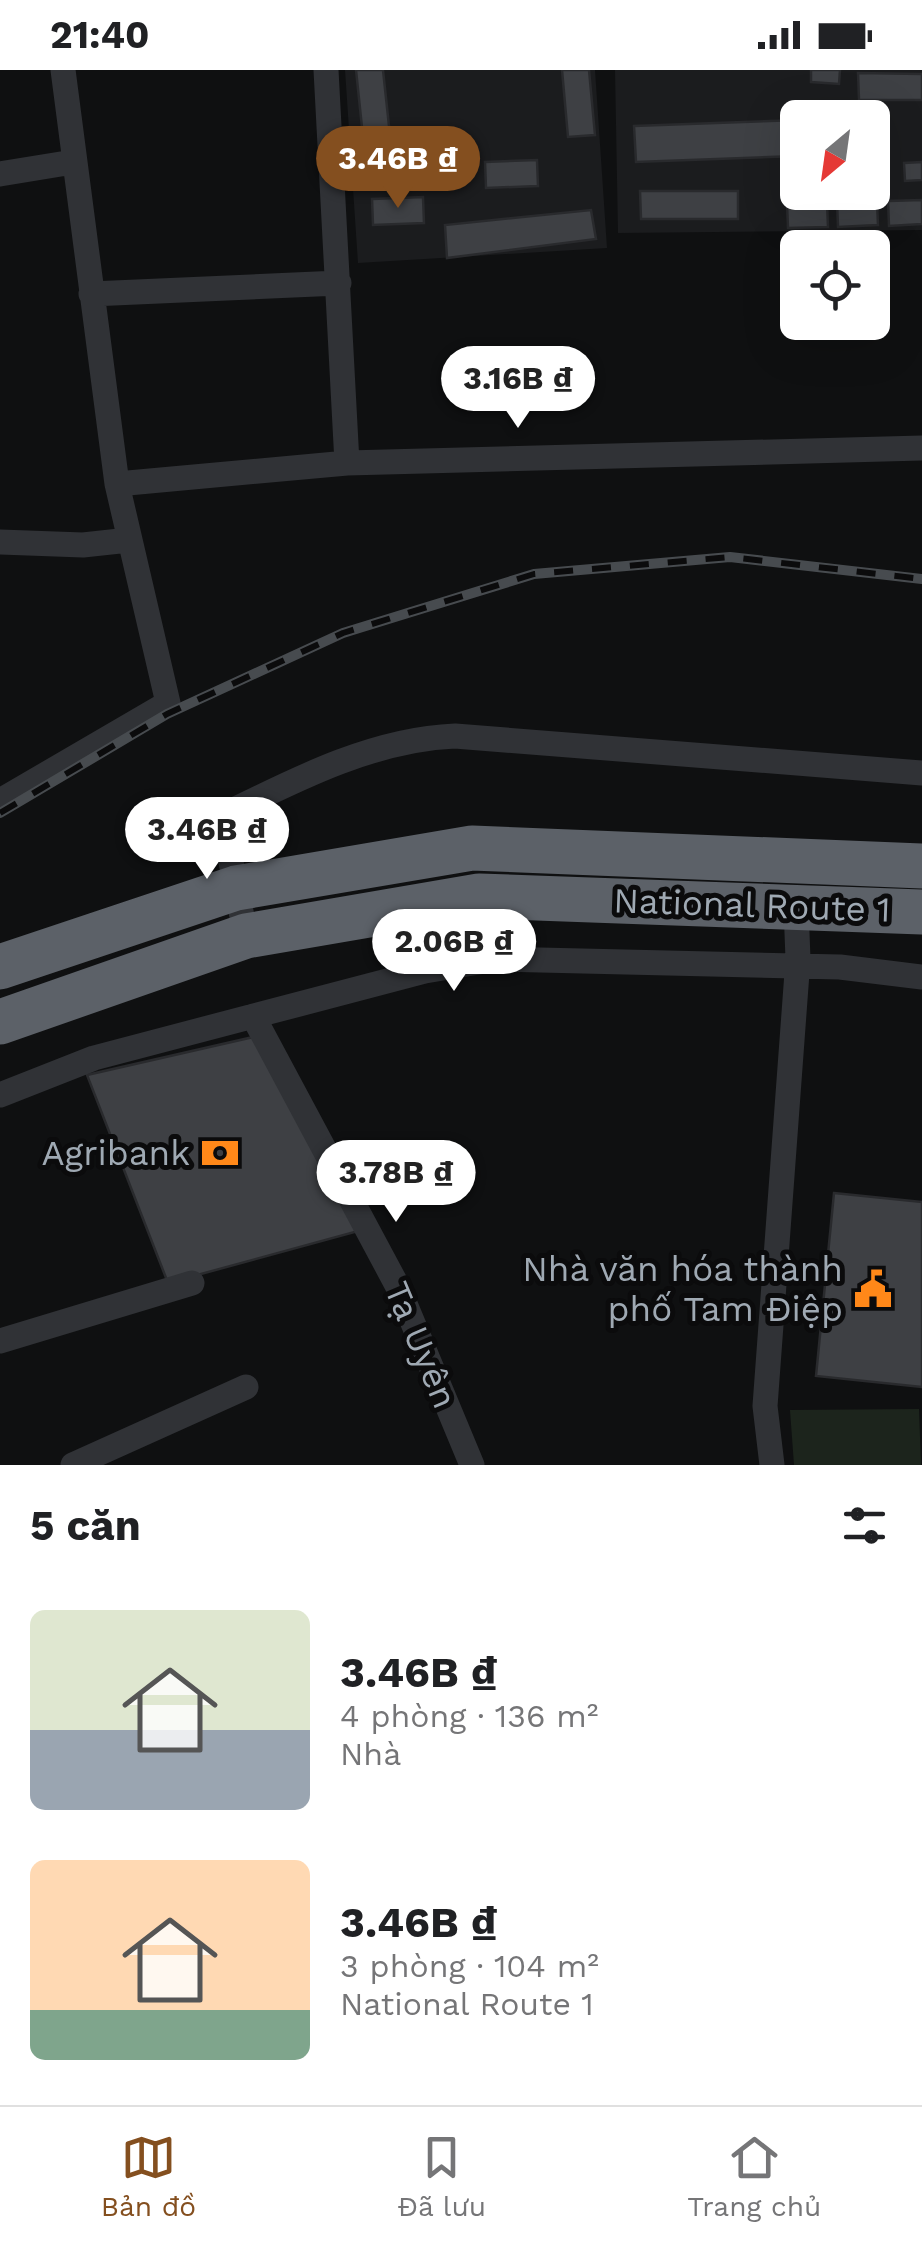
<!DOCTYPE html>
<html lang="vi">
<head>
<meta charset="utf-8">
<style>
	body { margin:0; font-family:"Work Sans",sans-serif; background:#f6f6f6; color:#202124; height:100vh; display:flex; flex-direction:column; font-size:38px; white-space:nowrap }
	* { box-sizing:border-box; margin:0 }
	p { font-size:32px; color:#757577 }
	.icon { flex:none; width:55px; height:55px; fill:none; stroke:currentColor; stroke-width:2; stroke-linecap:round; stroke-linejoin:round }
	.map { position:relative; height:1395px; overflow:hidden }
	.details { display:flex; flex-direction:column; background:#fff; flex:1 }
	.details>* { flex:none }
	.needle { width:65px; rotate:209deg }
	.controls { position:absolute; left:780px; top:30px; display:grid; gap:20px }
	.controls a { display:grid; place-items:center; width:110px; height:110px; border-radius:15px; background:#fff; box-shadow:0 10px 40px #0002; font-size:50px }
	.price { position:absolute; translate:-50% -85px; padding:0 22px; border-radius:35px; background:#fff; color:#222; font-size:32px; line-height:65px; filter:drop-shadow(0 2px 5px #0008) }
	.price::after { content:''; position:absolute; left:50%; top:60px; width:30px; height:22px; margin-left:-15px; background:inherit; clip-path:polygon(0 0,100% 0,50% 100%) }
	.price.active { background:#844f1f; color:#fff }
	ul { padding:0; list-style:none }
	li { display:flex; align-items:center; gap:30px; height:250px; padding:0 30px }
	li span { display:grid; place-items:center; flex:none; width:280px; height:200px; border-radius:15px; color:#555 }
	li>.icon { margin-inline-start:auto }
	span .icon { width:120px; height:120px; fill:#fffc; stroke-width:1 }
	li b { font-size:42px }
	h2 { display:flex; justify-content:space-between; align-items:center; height:120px; padding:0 30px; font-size:42px }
	.status { display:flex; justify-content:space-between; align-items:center; height:70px; padding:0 50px; background:#fff; direction:ltr }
	.status svg { height:28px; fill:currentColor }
	.dock { display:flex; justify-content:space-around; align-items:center; height:140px; border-top:2px solid #e0e0e0; background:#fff; font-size:28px; color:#757577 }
	.dock a { display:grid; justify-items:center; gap:5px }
	.dock .active { color:#844f1f }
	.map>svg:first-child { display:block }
	.built { fill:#1b1c1e; fill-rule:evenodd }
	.green { fill:#1c241c }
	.building { fill:#3e4044; stroke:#292a2d; stroke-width:2.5 }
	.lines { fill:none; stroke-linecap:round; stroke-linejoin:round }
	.street { stroke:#303236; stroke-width:25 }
	.highway { stroke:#5c6168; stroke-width:45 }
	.rail-casing { stroke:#474b4f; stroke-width:10 }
	.rail { stroke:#0b0b0c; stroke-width:6; stroke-dasharray:19; stroke-linecap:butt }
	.labels { text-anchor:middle; stroke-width:10; stroke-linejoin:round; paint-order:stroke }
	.street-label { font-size:35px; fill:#9fa9b3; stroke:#0b0b0c }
	.poi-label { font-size:35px; fill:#9fa9b3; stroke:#0b0b0c; text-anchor:end }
</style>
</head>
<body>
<div class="status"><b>21:40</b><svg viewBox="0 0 49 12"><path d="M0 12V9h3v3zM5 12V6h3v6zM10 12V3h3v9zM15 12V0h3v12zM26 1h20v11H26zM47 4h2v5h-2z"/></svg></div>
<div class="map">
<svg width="922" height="1395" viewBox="0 0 922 1395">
	<rect width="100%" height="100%" fill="#0f1011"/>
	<path class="built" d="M345 0H595L607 178 358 193Z
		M615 0H922V160L618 163ZM798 48H872V122H798Z"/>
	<path class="green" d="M919 1339 921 1395H794L790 1340Z"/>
	<path class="building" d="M356 0H383L393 93 366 96Z
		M562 0H589L595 65 568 67Z
		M811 0H840L839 14 811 12Z
		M858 3 922 4V30H859Z
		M798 50V86L636 92 634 56Z
		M537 90 538 116 486 118 485 92Z
		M922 92V110L905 111 904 93Z
		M640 121H738V149H641Z
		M423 127 424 153 373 155 372 129Z
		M922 130V154L889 156 888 131Z
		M877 131 878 155 838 157 837 132Z
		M827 132 828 157 788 158 787 134Z
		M591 140 596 169 447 188 445 155Z
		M262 965 362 1160 168 1213 87 1005Z
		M834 1123 922 1132V1317L816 1306Z"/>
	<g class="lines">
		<path class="street" d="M326 0 347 393
			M0 104 73 92
			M91 224 339 213
			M117 414 347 393 922 378
			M0 472 83 475 129 470
			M0 731 168 633 117 414 63 0
			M222 748 246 866
			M161 775C255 733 352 670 455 666L922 703
			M253 946 398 1217 472 1395
			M0 1025 94 988 425 901 497 889 840 897 922 907
			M0 1271 192 1213
			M73 1395 246 1317
			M772 1395 765 1336 798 889 796 837"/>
		<path class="highway" d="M0 897 236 818 472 778 922 796
			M0 952 246 866 479 826 922 842"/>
		<g class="rail-casing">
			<path id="rail" d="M0 743 167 644 343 563 534 504 730 487 922 509"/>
		</g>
		<use href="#rail" class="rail"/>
	</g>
	<defs>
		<g id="bank-bare" transform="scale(3)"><path d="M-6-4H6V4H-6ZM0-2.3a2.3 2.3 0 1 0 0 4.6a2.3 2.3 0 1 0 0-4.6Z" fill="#ff8819" stroke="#0b0b0c" stroke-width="2.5" paint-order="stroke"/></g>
		<g id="civic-bare" transform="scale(3)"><path d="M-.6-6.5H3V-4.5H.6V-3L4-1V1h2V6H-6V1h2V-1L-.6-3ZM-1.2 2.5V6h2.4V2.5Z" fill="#ff8819" stroke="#0b0b0c" stroke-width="2.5" paint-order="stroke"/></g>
	</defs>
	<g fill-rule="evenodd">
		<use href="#bank-bare" x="220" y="1083"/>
		<use href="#civic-bare" x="873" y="1219"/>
	</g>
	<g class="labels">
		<g class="street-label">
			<text transform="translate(752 835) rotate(2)" y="12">National Route 1</text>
			<text transform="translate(421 1275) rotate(67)" y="12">Tạ Uyên</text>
		</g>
		<g class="poi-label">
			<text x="190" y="1095">Agribank</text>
			<text x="843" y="1211">Nhà văn hóa thành<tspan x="843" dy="40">phố Tam Điệp</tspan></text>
		</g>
	</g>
</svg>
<div class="controls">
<a><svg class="needle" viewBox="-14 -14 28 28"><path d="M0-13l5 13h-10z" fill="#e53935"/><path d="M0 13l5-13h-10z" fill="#757577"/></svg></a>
<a><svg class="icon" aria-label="locate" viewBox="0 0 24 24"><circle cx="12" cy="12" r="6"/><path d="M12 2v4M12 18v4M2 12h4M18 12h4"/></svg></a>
</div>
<b class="price active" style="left:398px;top:141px">3.46B ₫</b>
<b class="price" style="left:518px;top:361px">3.16B ₫</b>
<b class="price" style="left:207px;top:812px">3.46B ₫</b>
<b class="price" style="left:454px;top:924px">2.06B ₫</b>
<b class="price" style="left:396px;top:1155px">3.78B ₫</b>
</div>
<section class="details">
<h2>5 căn<svg class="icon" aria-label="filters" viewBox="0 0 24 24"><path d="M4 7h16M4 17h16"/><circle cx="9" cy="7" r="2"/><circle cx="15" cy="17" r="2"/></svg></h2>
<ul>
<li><span style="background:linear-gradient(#dfe7d0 60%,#9aa5b1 0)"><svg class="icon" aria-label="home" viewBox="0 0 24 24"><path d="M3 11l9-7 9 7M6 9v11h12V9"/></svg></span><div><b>3.46B ₫</b><p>4 phòng · 136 m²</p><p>Nhà</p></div></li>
<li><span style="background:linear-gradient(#ffd9b3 75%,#7fa58c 0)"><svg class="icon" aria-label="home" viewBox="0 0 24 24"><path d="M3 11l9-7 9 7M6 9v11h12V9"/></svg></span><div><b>3.46B ₫</b><p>3 phòng · 104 m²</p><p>National Route 1</p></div></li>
</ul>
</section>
<nav class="dock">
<a class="active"><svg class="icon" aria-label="map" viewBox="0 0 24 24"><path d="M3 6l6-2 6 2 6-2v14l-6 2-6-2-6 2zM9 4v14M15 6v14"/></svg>Bản đồ</a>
<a><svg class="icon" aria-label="saved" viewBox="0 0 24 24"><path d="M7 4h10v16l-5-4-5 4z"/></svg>Đã lưu</a>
<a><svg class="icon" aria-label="home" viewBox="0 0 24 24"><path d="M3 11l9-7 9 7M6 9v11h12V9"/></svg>Trang chủ</a>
</nav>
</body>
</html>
